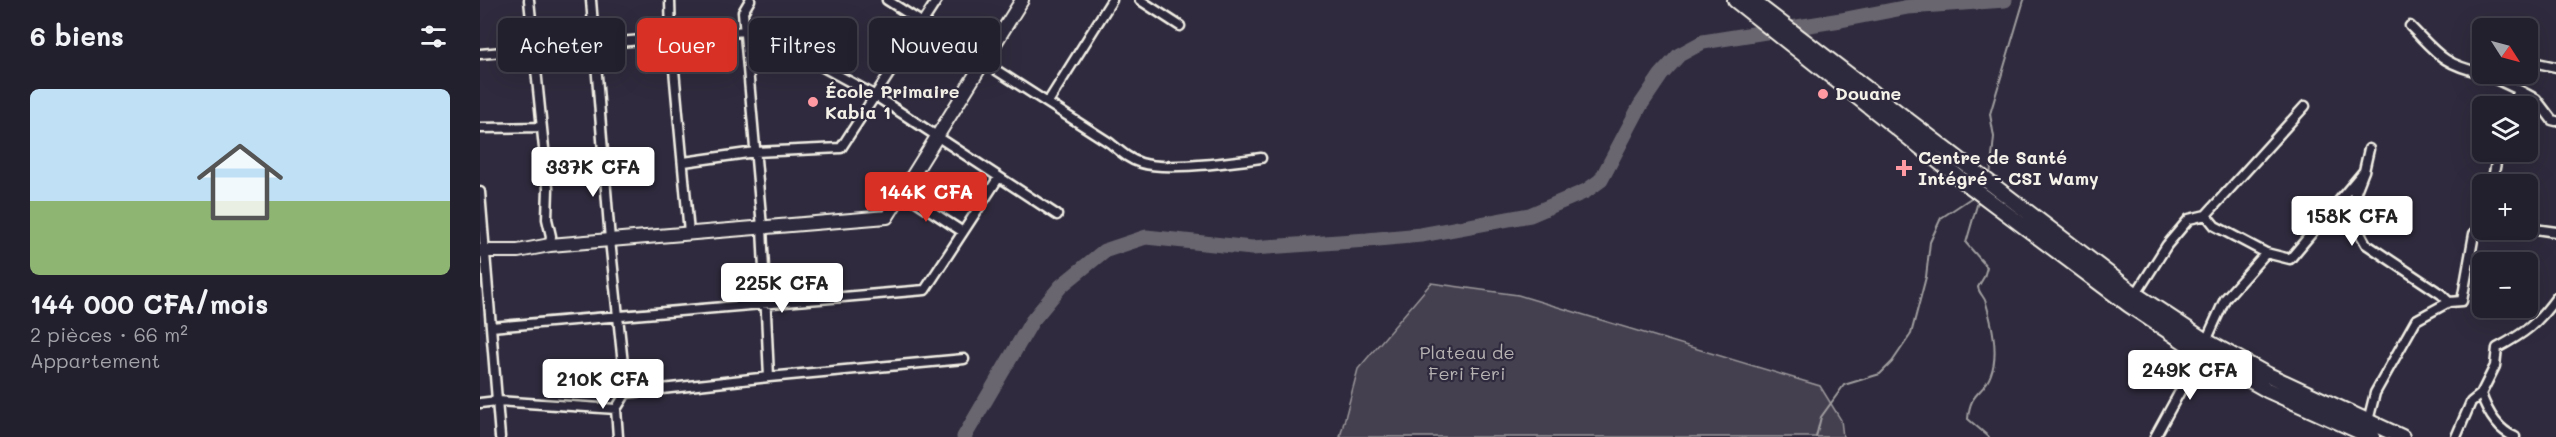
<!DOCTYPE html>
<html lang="fr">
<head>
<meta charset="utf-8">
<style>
	body { margin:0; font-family:Mali,sans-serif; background:#2b2836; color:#f1f3f6; height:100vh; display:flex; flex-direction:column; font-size:22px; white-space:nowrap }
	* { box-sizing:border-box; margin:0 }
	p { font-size:20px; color:#a3a3aa }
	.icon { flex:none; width:33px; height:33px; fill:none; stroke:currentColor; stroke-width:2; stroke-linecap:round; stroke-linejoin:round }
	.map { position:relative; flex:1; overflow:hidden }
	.sheet { display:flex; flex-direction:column; background:#23202e; width:480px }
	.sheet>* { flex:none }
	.top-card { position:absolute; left:18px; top:18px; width:570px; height:54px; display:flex; gap:12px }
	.needle { width:39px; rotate:126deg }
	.controls { position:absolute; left:1992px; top:18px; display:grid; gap:12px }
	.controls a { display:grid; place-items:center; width:66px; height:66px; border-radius:9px; background:#23202e; box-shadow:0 6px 24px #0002,0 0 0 2px #403e4a; font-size:30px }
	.price { position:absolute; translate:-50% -51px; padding:0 14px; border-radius:6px; background:#fff; color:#222; font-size:20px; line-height:39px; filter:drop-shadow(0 2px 3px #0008) }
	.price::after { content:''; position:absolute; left:50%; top:36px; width:18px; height:14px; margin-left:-9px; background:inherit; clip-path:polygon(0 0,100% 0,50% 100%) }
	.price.current { background:#d93025; color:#fff }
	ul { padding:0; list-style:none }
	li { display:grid; align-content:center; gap:12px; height:318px; padding:0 30px }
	li span { display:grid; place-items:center; height:186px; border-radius:9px; color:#555 }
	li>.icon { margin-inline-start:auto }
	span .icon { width:108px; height:108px; fill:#fffc; stroke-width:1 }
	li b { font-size:26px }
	h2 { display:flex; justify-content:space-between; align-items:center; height:72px; padding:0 30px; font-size:26px }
	.tag { padding:0 21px; border-radius:9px; background:#23202e; box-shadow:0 6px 24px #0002,0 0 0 2px #403e4a; font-size:21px; line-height:54px }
	.tag.current { background:#d93025; color:#fff }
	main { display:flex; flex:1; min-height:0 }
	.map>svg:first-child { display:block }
	.green { fill:#454050; stroke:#9c989c; stroke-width:1.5 }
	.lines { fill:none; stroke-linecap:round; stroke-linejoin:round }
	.stream { stroke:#a19ea0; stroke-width:2 }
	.river { stroke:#6a6670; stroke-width:15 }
	.street-casing { stroke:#f4f1e8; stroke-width:13 }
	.secondary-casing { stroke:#f4f1e8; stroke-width:16 }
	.primary-casing { stroke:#f4f1e8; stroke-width:18 }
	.street { stroke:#2f2a3d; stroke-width:8 }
	.secondary { stroke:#2f2a3d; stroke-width:12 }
	.primary { stroke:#2f2a3d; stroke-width:14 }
	.poi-dot { fill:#ff9aa2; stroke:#2f2a3d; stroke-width:2 }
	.labels { text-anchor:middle; stroke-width:4.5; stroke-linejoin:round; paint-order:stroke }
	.poi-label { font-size:18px; font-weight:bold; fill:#f4f1e8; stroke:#2f2a3d; text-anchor:start }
	.park-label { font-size:18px; fill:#b7b3b3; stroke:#2f2a3d }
</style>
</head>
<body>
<main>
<section class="sheet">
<h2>6 biens<svg class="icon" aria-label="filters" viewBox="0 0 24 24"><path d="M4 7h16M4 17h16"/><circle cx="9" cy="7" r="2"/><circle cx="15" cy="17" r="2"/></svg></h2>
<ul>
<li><span style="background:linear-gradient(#bfe0f5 60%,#8fb573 0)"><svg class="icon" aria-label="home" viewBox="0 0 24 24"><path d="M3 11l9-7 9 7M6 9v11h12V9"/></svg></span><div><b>144 000 CFA/mois</b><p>2 pièces · 66 m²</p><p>Appartement</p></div></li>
</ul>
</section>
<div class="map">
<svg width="2076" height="437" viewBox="0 0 2076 437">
	<rect width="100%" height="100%" fill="#2f2a3d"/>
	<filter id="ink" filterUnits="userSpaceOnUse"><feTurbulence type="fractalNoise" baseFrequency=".0167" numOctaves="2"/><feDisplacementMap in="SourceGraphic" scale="12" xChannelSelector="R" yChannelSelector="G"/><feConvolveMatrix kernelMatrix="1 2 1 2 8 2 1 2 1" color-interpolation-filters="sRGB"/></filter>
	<g filter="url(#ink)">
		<path class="green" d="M951 283 1038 295 1340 386 1361 420 1363 437H860L878 369Z"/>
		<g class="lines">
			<path class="stream" d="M1510 177 1514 137 1510 114 1544 0
				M1499 198 1486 243 1507 267 1504 277 1498 287C1499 294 1505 297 1506 303 1512 324 1519 353 1511 374 1504 395 1490 390 1488 419L1509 437
				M1336 437 1341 417 1364 385 1400 374 1412 362 1431 334 1446 277 1450 242 1461 218 1494 196"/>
			<path class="river" d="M484 437 552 321 581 286 624 251 666 237 772 248 887 240 941 235 1050 215 1106 191 1121 180 1160 106 1181 75 1199 55 1223 42 1361 20 1428 7 1525 0"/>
			<g class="street-casing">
				<path id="street" d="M49 0 68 188 67 219 71 236 70 245
					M111 0 130 240 146 393 136 409 138 437
					M190 0 191 37 209 233
					M270 0 263 12 282 227 289 377
					M407 0 630 143C640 151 648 159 661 163 686 171 753 162 781 158
					M660 0 700 26
					M1930 26C1958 54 1962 64 2002 73
					M0 54 265 31 290 38 394 95 577 215
					M2048 61 2076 67
					M2005 74 2039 90 2033 106
					M2039 90 2056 99 2072 120 2076 121
					M568 102 632 0
					M0 128 61 127
					M1889 149 1884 171 1868 212 1886 244 1961 294 1969 302
					M204 162 275 152 361 148 457 0
					M2012 184 2018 152
					M0 192 20 437
					M422 192 483 232
					M1726 215 1735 226 1786 253
					M2048 228 2076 232
					M1654 297 1687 245 1709 219 1726 215 1825 106
					M11 327 445 290 519 177
					M1726 341 1745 299 1786 253 1810 259 1884 171
					M146 393 289 377 484 359
					M2001 394C2007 411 2018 430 2035 437
					M0 403 17 401 136 409
					M1887 425 1895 393 1936 320 1969 302 1982 301 1994 234 2002 221
					M1675 437 1721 353
					M1976 437 1991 402 2001 394 2015 366 2017 348C2045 333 2057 324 2076 298"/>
			</g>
			<g class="secondary-casing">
				<path id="secondary" d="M0 251H38L70 245 407 217 542 0"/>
			</g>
			<g class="primary-casing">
				<path id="primary" d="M1255 0 1482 180 1649 305 1721 353 1787 390 1892 437
					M1271 0 1655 294 1726 341 1784 373 1922 437"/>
			</g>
			<use href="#street" class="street"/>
			<use href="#secondary" class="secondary"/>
			<use href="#primary" class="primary"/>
		</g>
	</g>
	<g class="poi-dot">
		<circle cx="1343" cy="94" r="6"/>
		<circle cx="333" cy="102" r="6"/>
		<path d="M1421 159h6v6h6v6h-6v6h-6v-6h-6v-6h6z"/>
	</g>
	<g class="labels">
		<g class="poi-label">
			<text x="345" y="98">École Primaire<tspan x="345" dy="21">Kabia 1</tspan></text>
			<text x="1355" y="100">Douane</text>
			<text x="1438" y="164">Centre de Santé<tspan x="1438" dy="21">Intégré - CSI Wamy</tspan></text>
		</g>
		<g class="park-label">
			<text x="987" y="359">Plateau de<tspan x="987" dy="21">Feri Feri</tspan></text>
		</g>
	</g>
</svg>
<div class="controls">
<a><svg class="needle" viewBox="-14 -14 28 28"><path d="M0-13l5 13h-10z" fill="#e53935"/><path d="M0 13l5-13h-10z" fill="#a3a3aa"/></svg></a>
<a><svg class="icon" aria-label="layers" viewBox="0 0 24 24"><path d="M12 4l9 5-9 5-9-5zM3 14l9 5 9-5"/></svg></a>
<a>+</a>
<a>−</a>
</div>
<b class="price" style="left:113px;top:198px">337K CFA</b>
<b class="price current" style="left:446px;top:223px">144K CFA</b>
<b class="price" style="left:1872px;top:247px">158K CFA</b>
<b class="price" style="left:302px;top:314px">225K CFA</b>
<b class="price" style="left:1710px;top:401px">249K CFA</b>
<b class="price" style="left:123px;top:410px">210K CFA</b>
<div class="top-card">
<a class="tag">Acheter</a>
<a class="tag current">Louer</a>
<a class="tag">Filtres</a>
<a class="tag">Nouveau</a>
</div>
</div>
</main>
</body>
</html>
